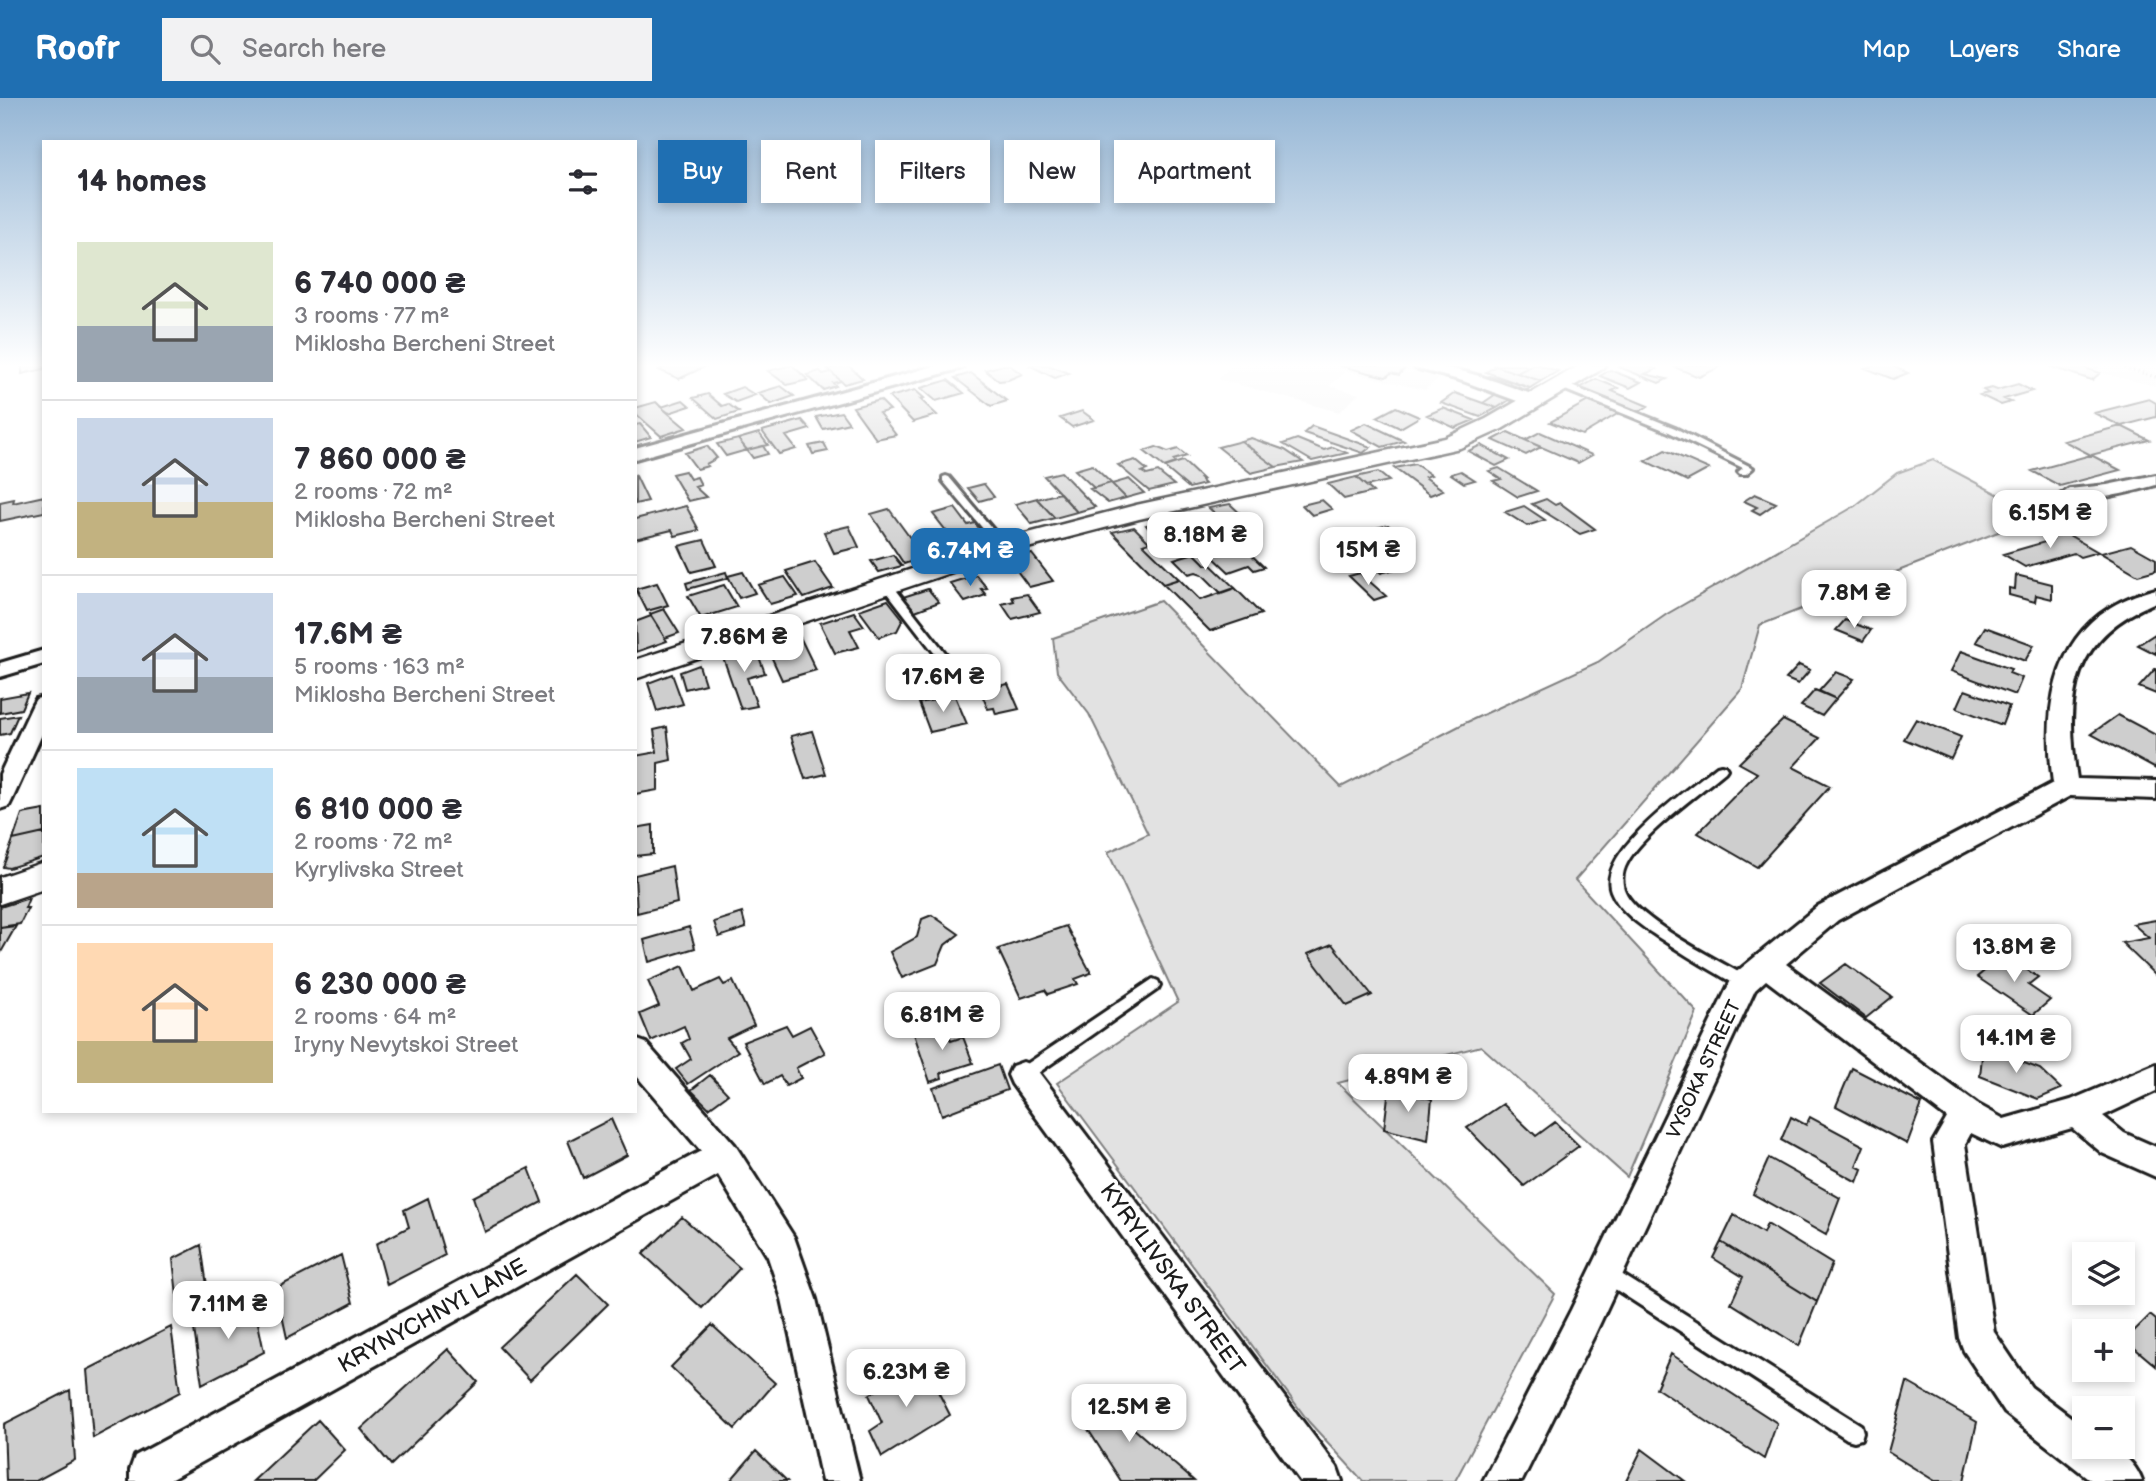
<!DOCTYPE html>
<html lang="en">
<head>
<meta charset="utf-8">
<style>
	body { margin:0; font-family:"Balsamiq Sans",sans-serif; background:#f2f2f3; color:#2b2b33; height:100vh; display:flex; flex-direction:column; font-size:26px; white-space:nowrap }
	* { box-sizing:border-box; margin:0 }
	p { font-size:23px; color:#7c7c81 }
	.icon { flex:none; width:38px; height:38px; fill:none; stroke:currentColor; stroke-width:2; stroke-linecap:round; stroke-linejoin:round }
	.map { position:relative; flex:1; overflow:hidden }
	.drawer { position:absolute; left:42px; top:42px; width:595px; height:973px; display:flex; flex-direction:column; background:#fff; border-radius:0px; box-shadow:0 4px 10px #0003 }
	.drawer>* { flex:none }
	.top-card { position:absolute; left:658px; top:42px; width:665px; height:63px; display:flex; gap:14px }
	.fabs { position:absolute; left:2072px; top:1144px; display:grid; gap:14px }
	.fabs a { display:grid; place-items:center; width:63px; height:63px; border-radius:0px; background:#fff; box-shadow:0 4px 10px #0003; font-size:35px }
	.price { position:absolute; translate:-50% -60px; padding:0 16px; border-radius:14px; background:#fff; color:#222; font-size:23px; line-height:46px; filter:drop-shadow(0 2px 4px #0008) }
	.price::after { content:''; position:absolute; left:50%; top:42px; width:21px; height:16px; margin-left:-10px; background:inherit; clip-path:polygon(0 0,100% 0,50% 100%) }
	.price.selected { background:#1f6fb2; color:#fff }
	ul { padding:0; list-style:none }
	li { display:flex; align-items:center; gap:21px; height:175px; padding:0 35px }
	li+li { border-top:2px solid #e1e1e2 }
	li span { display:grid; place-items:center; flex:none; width:196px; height:140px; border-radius:0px; color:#555 }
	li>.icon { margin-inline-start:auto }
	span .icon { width:84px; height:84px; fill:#fffc; stroke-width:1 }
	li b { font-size:30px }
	h2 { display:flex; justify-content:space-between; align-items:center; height:84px; padding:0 35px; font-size:30px }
	.pill { padding:0 24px; border-radius:0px; background:#fff; box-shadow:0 4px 10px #0003; font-size:24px; line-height:63px }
	.pill.selected { background:#1f6fb2; color:#fff }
	header { display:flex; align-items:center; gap:42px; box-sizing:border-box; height:98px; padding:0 35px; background:#1f6fb2; color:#fff }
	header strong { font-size:33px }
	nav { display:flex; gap:38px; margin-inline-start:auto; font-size:24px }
	.search { width:490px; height:63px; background:#f2f2f3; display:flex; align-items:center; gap:18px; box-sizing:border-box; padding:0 24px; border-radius:0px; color:#7c7c81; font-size:26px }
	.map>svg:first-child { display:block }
	.built { fill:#f0f0f0 }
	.green { fill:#e2e2e2; stroke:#7f7f7f; stroke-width:2 }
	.building { fill:#cecece; stroke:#1c1c1c; stroke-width:2 }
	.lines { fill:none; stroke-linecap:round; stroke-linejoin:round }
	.service-casing { stroke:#1c1c1c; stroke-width:6 }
	.minor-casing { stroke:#1c1c1c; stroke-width:6 }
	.tertiary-casing { stroke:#1c1c1c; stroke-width:5 }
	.path { stroke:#1c1c1c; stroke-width:3.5; stroke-dasharray:1 3.5; stroke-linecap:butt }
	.service { fill:#fff; fill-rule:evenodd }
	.minor { fill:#fff; fill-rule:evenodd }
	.tertiary { fill:#fff; fill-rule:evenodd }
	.labels { text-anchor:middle; stroke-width:7; stroke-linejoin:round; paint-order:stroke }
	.street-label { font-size:19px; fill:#1c1c1c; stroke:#fff }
	.near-street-label { font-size:23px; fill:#1c1c1c; stroke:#fff }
</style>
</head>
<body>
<header>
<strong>Roofr</strong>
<div class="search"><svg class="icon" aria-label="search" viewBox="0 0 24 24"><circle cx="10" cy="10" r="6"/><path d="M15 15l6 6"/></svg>Search here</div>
<nav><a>Map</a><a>Layers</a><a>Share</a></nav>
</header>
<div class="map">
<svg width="2156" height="1383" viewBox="0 0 2156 1383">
	<rect width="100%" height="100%" fill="#fff"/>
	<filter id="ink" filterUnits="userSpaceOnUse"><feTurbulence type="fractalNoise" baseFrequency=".0143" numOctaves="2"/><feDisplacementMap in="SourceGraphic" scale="14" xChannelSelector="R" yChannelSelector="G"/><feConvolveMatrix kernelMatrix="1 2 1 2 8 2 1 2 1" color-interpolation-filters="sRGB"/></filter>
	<g filter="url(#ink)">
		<path class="built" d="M1233 267H1408L1444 276 1425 292 1346 273 1329 288 1359 296 1339 314 1218 281Z
			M2156 267V288L2101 275 2092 282 2049 268Z"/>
		<path class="green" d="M1933 362 2039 418 1760 527 1742 591 1575 782 1697 914 1627 1079 1481 948 1338 985 1555 1196 1455 1383H1363L1309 1324 1057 985 1178 904 1108 754 1148 736 1089 616 1057 574 1053 540 1160 503 1341 689 1465 625 1598 564 1667 516 1855 408 1897 375Z"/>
		<path class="building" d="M22 267H44V271L22 276Z
			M670 267H708L679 281 659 272Z
			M792 267 808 282 787 287 768 273Z
			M848 267 863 281 844 286 828 271Z
			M1003 267H1009L1022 276 1008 282 999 283 985 272Z
			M1029 267H1048L1069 275 1055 280Z
			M1337 267H1398L1406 269 1399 277 1391 275 1386 279Z
			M1493 267H1524L1529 269 1517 275Z
			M1532 267H1539L1558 273 1541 283 1517 275Z
			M1624 267H1646L1656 271 1645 276 1667 281 1659 285 1619 269Z
			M1678 267H1716L1720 269 1699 279 1674 269Z
			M1875 267H1890L1908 275 1893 281 1865 270Z
			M2076 267 2100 275 2092 282 2049 268Z
			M1496 268 1541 283 1530 290 1486 274Z
			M1610 272 1641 284 1630 290 1600 278Z
			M820 273 823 276 831 274 841 283 833 285 836 288 823 292 807 277Z
			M971 275 1007 303 991 308 955 280Z
			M1489 278 1508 283 1530 290 1521 295 1483 282Z
			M1596 281 1618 290 1612 293 1648 308 1639 314 1580 290Z
			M948 282 964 295 936 303 921 290Z
			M2018 286 2032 293 2004 301 2011 304 2001 307 1980 297 1988 295 1983 292 1992 290 1997 292Z
			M781 288 794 298 771 306 758 295Z
			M742 289 755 297 736 304 723 296Z
			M915 292 924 300 920 301 937 317 913 324 889 299Z
			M1499 294 1514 299 1497 310 1483 305Z
			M1455 295 1497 310 1480 319 1441 305Z
			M708 296 722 308 728 306 739 314 717 321 693 300Z
			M2149 301 2156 305V319L2121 328 2149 342 2091 357 2120 372 2060 388 2032 373 2091 357 2064 343 2121 328 2094 315Z
			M683 302 690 308 669 315 661 309Z
			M880 302 890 312 879 315 896 337 876 341 853 309Z
			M1588 303 1619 315 1582 337 1550 324Z
			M656 304 661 309 686 330 661 338 635 315V310Z
			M1396 309 1419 319 1400 330 1377 319Z
			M1443 310 1474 322 1455 330 1427 317Z
			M1082 313 1094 322 1072 329 1060 320Z
			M841 314 849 325 823 331 816 319Z
			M802 322 810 331 786 338 796 351 779 356 762 333Z
			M1366 325 1404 343 1382 349 1351 332Z
			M640 326 651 339 635 344V327Z
			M1312 328 1371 349 1363 355 1304 335Z
			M1508 334 1525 342 1541 349 1526 357 1493 342Z
			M1540 334 1592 357 1578 365 1525 342Z
			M759 335 768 347 747 352 738 341Z
			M1251 340 1285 352 1303 364 1276 369 1241 343Z
			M738 341 747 352 726 358 717 346Z
			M1297 341 1324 352 1333 349 1347 355 1312 363 1283 346Z
			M1241 343 1276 369 1251 375 1218 349Z
			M824 345 828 353 813 356 809 348Z
			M1481 347 1509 362 1496 368 1468 353Z
			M707 348 717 360 706 366 708 368 697 371 685 355Z
			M763 348 768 356 753 360 747 352Z
			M1156 349 1168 354 1178 351 1187 358 1173 362 1176 365 1164 369 1144 353Z
			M1665 352 1709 371 1687 383 1645 363Z
			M1135 362 1147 372 1142 374 1147 377 1158 374 1174 387 1149 393 1118 367Z
			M1183 363 1202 381H1200L1205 386 1189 390 1164 369Z
			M1415 366 1431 377 1425 379 1443 392 1430 397 1394 370Z
			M1092 367 1111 385 1094 390 1075 372Z
			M1499 370 1537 393 1518 399 1493 383 1501 381 1489 373Z
			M685 373 690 381 697 379 701 387 695 389 706 399 688 403 672 376Z
			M1461 373 1475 382 1464 385 1451 376Z
			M1061 374 1095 409 1077 414 1044 378Z
			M1378 374 1389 383 1366 388 1356 379Z
			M635 376 648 403 635 406Z
			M1356 379 1373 394 1344 401 1328 386Z
			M1129 381 1144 395 1126 400 1112 386Z
			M1111 385 1126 400 1108 405 1090 391Z
			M984 386 994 399 979 403 968 390Z
			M1060 395 1077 414 1055 420 1037 401Z
			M1755 396 1776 405 1760 416 1752 412 1757 409 1744 403Z
			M44 398V414L0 423V404L14 401 13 405Z
			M1037 400V401L1055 420 1032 426 1015 406Z
			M1546 401 1555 407 1560 405 1595 431 1580 436 1532 406Z
			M1322 402 1332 411 1312 417 1302 407Z
			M1230 406 1243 418 1240 419 1260 436 1244 442 1209 410Z
			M686 408 699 432 675 438 672 432 635 441V421Z
			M1524 408 1545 422 1527 428 1505 414Z
			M955 410 968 427 975 425 983 436 955 444 933 416Z
			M889 411 924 459 904 466 871 416Z
			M1158 424 1167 434 1154 437 1146 427Z
			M1388 427 1399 437 1382 441 1372 431Z
			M849 428 859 449 834 455 824 434Z
			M1134 429 1149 444 1143 446 1179 481 1163 486 1112 434Z
			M2062 433 2098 454 2080 459 2074 455 2025 469 2003 456 2052 442 2045 438Z
			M704 442 716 468 691 474 679 448Z
			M1370 445 1379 449 1402 469 1381 475 1358 455 1370 451 1364 446Z
			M1241 447 1264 469 1254 472 1249 467 1229 474 1211 457Z
			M2131 447 2156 461V472L2138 477 2101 455Z
			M1194 455 1206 467 1210 466 1235 490 1221 495 1202 476 1196 474 1189 476 1174 461Z
			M1032 456 1053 483 1029 489 1009 462Z
			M893 457 902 468 879 474 871 463Z
			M815 464 833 490 804 500 786 473Z
			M726 474 728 480 688 491 686 485Z
			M743 474 755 495 739 500 728 478Z
			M1360 475 1386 498 1374 502 1349 478Z
			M976 477 987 490 981 491 986 497 965 504 950 485Z
			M2016 477 2052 486V501L2036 497 2035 504 2009 497V490L2015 491Z
			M785 479 798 498 770 506 758 487Z
			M1179 481 1200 502 1235 490 1261 516 1210 533 1163 486Z
			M657 485 668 507 647 513 636 491Z
			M724 487 737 509 701 520 688 498Z
			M928 491 939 504 915 513 903 499Z
			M1027 496 1040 514 1012 521 1002 506 1014 503 1012 499Z
			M888 502 903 521 897 533 879 539 859 512Z
			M664 511 679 535 665 540 650 516Z
			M854 514 864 528 850 532 859 549 835 555 820 525Z
			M651 518 667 543 636 554 635 524Z
			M1845 522 1871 532 1863 543 1836 532Z
			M1985 529 2034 547 2025 563 1976 544Z
			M2155 536 2156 556 2138 547Z
			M799 537 816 572 782 582 765 545Z
			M755 548 765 575 747 580 757 608 741 611 723 559Z
			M1961 553 2011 571 2009 575 2022 580 2015 597 1951 573Z
			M699 567 705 586 685 591 680 574Z
			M1799 567 1810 572 1798 586 1786 581Z
			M2155 571H2156V596L2139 589Z
			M1836 574 1854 581 1836 601 1819 593Z
			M672 576 683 606 657 613 648 585Z
			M1008 586 1019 611 996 616 994 610 988 611 980 592Z
			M1815 592 1836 601 1822 618 1801 608Z
			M1965 592 2009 608 2002 627 1957 610Z
			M28 595 21 611 0 615V600Z
			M955 598 967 626 930 634 919 605Z
			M18 617 10 635 0 637V620Z
			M2118 617 2156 637V671L2091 636Z
			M1916 621 1961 639 1951 661 1904 641Z
			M1783 622 1820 640 1793 669 1830 688 1757 769 1698 735 1757 675 1739 665Z
			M667 629 671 662 658 665V692L635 696V658L657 654 654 632Z
			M812 633 826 676 805 681 791 638Z
			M44 712V735L13 742 22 716Z
			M653 727V756L635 758V730Z
			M44 735V759L9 770 3 769 13 742Z
			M672 768 677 805 637 815 635 777Z
			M29 800 25 810H28L20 826 0 829V809Z
			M742 815 746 830 719 839 714 824Z
			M932 817 959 836 945 847 937 866 902 880 890 854 917 839 922 821Z
			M2156 822V878L2122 845 2149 840 2133 826Z
			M16 828 0 856V830Z
			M1066 828 1091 875 1075 881 1078 886 1048 896 1045 892 1021 900 998 851Z
			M689 829 695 850 649 864 644 842Z
			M1332 846 1372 897 1347 908 1308 856Z
			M2004 857 2038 879 2028 887 2050 902 2033 917 1977 879Z
			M1846 866 1892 899 1866 920 1820 885Z
			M683 868 694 893 720 881 724 887 733 883 754 927 727 940 738 953 688 986 676 971 691 961 682 945 689 941 684 928 651 943 640 916 659 908 648 883Z
			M945 926 951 943 963 939 973 965 941 975 942 980 930 984 914 936Z
			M786 927 792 937 810 928 825 955 796 970 801 980 786 988 780 978 765 986 743 944Z
			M1983 949 2040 971 2061 991 2038 1001 1980 978Z
			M998 967 1007 992 942 1017 933 990Z
			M1852 970 1922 1006 1907 1046 1836 1008Z
			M710 977 728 996 709 1010 691 992Z
			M1389 990 1432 1001 1428 1042 1384 1031Z
			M1503 1006 1536 1038 1555 1024 1579 1048 1524 1088 1467 1030Z
			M1791 1019 1806 1027 1810 1019 1864 1048 1856 1068 1862 1071 1857 1084 1781 1042Z
			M611 1021 627 1057 583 1080 568 1043Z
			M1769 1060 1840 1100 1826 1137 1753 1096Z
			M529 1070 542 1104 485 1134 473 1099Z
			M428 1100 445 1157 387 1187 376 1146 409 1129 404 1112Z
			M1734 1117 1763 1135 1767 1126 1832 1166 1817 1204 1721 1144Z
			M682 1119 740 1170 702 1210 643 1156Z
			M1721 1144 1817 1204 1799 1248 1731 1205 1743 1179 1713 1160Z
			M201 1147 209 1201 179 1216 173 1161Z
			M341 1157 353 1205 287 1240 276 1190Z
			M577 1176 608 1206 530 1282 499 1249Z
			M253 1201 264 1254 202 1286 194 1231Z
			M2150 1217 2156 1222V1268L2125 1242Z
			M712 1227 775 1285 735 1331 671 1269Z
			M171 1229 180 1294 93 1340 87 1272Z
			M448 1251 478 1284 391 1367 361 1331Z
			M1671 1256 1777 1325 1764 1361 1656 1290Z
			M923 1264 950 1317 882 1359 870 1333 882 1325 869 1297Z
			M1907 1284 1977 1324 1964 1383H1935L1888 1354Z
			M1106 1291 1140 1314 1132 1329 1194 1383H1121L1084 1325Z
			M70 1292 75 1362 36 1383H6L4 1326Z
			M318 1322 345 1352 313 1383H253Z
			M1642 1351 1685 1383H1626Z
			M756 1353 787 1383H730Z"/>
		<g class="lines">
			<g class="service-casing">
				<path id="service" d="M1558 285H1564L1675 330 1753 370 1746 376H1740L1738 374 1743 370 1669 334 1558 289Z
					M946 378 949 379 1006 447V451H1000L943 383V379Z
					M886 483 890 484 958 571 968 590 966 593H958L949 574 881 486Z
					M1721 667 1725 668 1727 671 1725 674C1699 696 1642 736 1627 765 1623 772 1621 782 1624 791 1634 821 1720 863 1749 880L1751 884 1749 888 1744 890C1734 886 1725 880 1716 875 1697 864 1679 853 1661 841 1643 829 1619 814 1611 793 1596 754 1690 690 1717 668Z
					M1153 881 1158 883 1160 887 1158 891 1028 982 1023 984 1018 982 1015 977 1018 972Z
					M1607 1167 1861 1327 1863 1334 1861 1341 1854 1343 1847 1341 1601 1182 1598 1176 1601 1170Z"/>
			</g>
			<g class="minor-casing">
				<path id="minor" d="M938 267H964L962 270 635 361V350Z
					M1413 267C1457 266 1498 285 1540 299L1542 303 1540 307H1528L1463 283 1415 270Z
					M2156 377V387C2138 392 2071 411 2060 397L2069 391 2107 387Z
					M2156 491V504C2072 539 2064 597 2077 681L2156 683V701L2070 698 1838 822 1786 866 1977 1006 2004 1021 2071 1002 2156 966V993L2103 1018 2124 1035 2156 1049V1079L2102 1055 2072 1030 2002 1050 1971 1035 1965 1046 1994 1234 2031 1289 2084 1329V1349C2112 1349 2131 1355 2142 1383H2092L2005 1315 1964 1253 1959 1240 1933 1044 1947 1020 1766 882 1755 892 1595 1236 1522 1383H1483L1571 1212 1734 876 1818 808 2053 685C2041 597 2058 515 2156 491Z
					M44 552V566L0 579V565Z
					M44 599V632L12 702 9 708 0 711V676L33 606 36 601Z
					M635 941 646 945 735 1047 794 1139 816 1201 860 1383H822L782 1201 768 1159 718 1077 168 1383H130V1372L135 1358 701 1053 635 976Z
					M1023 964 1034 968 1337 1369 1342 1383H1300L1012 986 1008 977 1012 968Z"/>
			</g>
			<g class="tertiary-casing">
				<path id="tertiary" d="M1580 267H1605L1602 271 1502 331 1460 350 1139 421 1012 454 635 581V562L994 444 1136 407 1445 340 1486 321Z
					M44 764V791L0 806V779Z"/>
			</g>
			<path class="path" d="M2116 267 2156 279
				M2096 270 2097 267"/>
			<use href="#service" class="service"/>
			<use href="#minor" class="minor"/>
			<use href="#tertiary" class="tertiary"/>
		</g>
	</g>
	<linearGradient id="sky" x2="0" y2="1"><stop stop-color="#95b6d5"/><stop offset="0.58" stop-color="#fff"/><stop offset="1" stop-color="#fff" stop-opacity="0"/></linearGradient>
	<rect width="2156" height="461" fill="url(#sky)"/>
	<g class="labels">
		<g class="street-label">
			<text transform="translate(1703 971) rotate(-65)" y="7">VYSOKA STREET</text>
		</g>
		<g class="near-street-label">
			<text transform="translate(1173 1180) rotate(54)" y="8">KYRYLIVSKA STREET</text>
			<text transform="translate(432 1217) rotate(-29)" y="8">KRYNYCHNYI LANE</text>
		</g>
	</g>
</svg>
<div class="fabs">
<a><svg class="icon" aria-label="layers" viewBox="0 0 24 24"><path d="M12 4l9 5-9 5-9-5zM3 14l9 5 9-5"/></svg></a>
<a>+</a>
<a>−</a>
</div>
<b class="price" style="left:2050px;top:452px">6.15M ₴</b>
<b class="price" style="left:1205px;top:474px">8.18M ₴</b>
<b class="price" style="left:1368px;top:489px">15M ₴</b>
<b class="price selected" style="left:970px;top:490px">6.74M ₴</b>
<b class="price" style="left:1854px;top:532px">7.8M ₴</b>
<b class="price" style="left:744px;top:576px">7.86M ₴</b>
<b class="price" style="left:943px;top:616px">17.6M ₴</b>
<b class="price" style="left:2014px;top:886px">13.8M ₴</b>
<b class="price" style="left:942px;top:954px">6.81M ₴</b>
<b class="price" style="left:2016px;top:977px">14.1M ₴</b>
<b class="price" style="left:1408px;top:1016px">4.89M ₴</b>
<b class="price" style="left:228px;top:1243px">7.11M ₴</b>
<b class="price" style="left:906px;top:1311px">6.23M ₴</b>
<b class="price" style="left:1129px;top:1346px">12.5M ₴</b>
<div class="top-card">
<a class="pill selected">Buy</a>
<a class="pill">Rent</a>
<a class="pill">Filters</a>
<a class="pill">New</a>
<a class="pill">Apartment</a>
</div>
<section class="drawer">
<h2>14 homes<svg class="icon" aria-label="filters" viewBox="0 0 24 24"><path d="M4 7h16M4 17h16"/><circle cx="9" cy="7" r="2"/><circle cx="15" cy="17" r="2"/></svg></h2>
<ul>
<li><span style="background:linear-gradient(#dfe7d0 60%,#9aa5b1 0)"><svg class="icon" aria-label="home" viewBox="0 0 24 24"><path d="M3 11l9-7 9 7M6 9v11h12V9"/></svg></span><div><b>6 740 000 ₴</b><p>3 rooms · 77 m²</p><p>Miklosha Bercheni Street</p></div></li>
<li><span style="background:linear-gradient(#c9d6e8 60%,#c2b280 0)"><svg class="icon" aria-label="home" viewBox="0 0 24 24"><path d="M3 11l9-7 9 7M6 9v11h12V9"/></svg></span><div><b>7 860 000 ₴</b><p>2 rooms · 72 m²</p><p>Miklosha Bercheni Street</p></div></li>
<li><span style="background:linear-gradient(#c9d6e8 60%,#9aa5b1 0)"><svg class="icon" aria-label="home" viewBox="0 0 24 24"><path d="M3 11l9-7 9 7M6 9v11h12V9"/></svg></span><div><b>17.6M ₴</b><p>5 rooms · 163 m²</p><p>Miklosha Bercheni Street</p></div></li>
<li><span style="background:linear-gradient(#bfe0f5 75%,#b9a48a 0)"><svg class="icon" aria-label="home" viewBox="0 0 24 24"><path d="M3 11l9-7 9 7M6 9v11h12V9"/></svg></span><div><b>6 810 000 ₴</b><p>2 rooms · 72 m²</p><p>Kyrylivska Street</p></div></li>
<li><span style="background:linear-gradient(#ffd9b3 70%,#c2b280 0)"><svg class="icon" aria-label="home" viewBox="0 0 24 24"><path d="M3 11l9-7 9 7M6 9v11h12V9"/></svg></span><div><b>6 230 000 ₴</b><p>2 rooms · 64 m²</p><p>Iryny Nevytskoi Street</p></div></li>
</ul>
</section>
</div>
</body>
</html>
